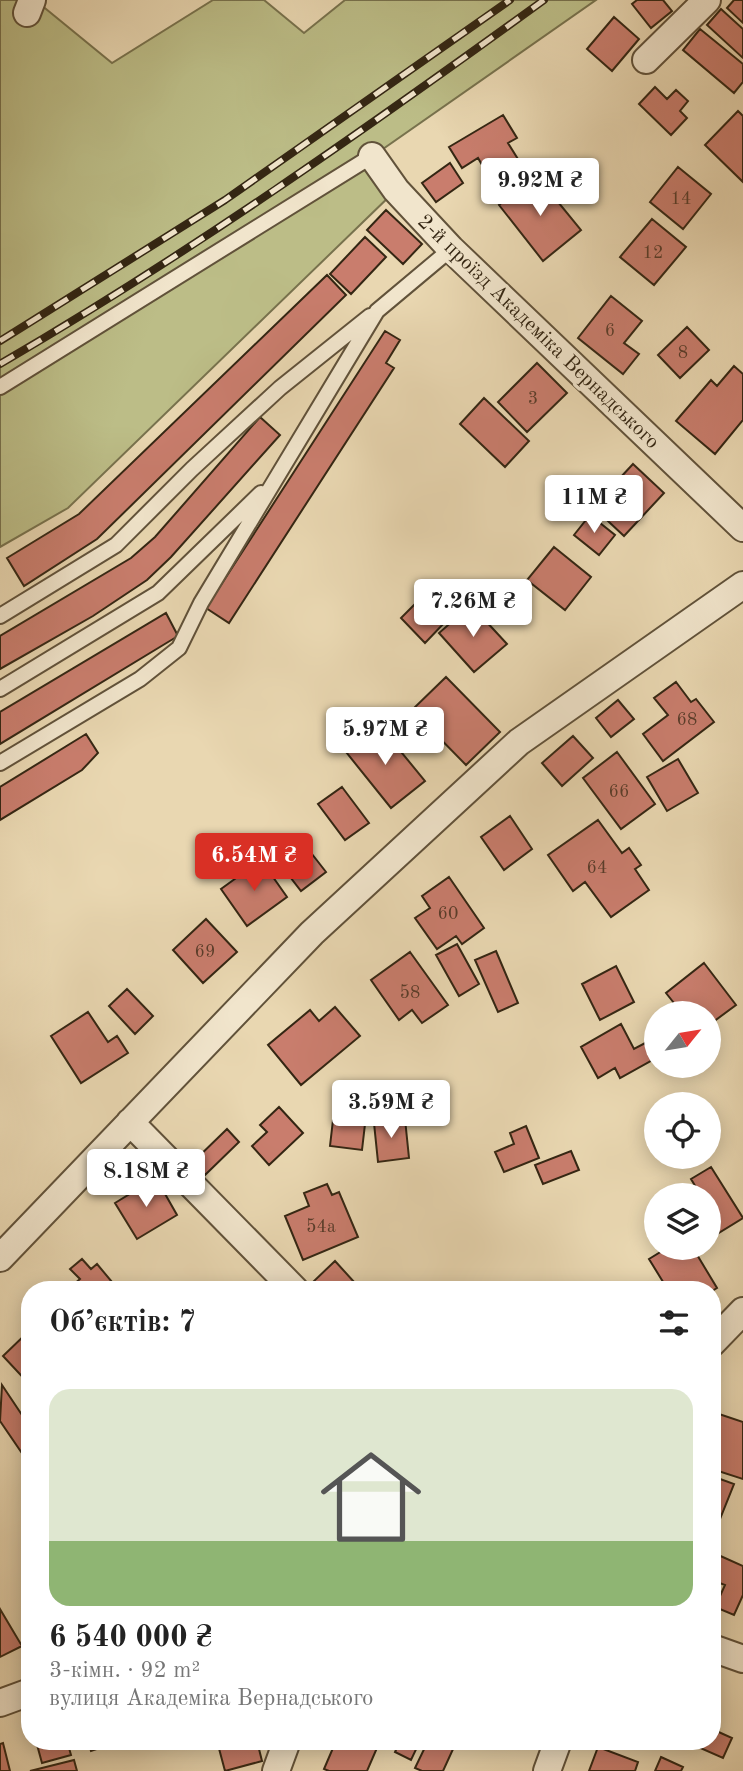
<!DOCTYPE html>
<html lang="uk">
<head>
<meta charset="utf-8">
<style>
	body { margin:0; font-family:"Old Standard TT",serif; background:#f2f2f2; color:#222; height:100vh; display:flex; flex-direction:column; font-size:26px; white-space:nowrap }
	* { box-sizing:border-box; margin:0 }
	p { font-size:23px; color:#767676 }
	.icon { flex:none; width:38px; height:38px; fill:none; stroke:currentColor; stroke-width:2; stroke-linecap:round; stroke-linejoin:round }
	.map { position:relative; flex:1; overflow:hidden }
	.details { position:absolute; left:21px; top:1281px; width:700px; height:469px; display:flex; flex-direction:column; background:#fff; border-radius:28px; box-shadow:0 4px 18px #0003 }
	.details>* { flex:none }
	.needle { width:46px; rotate:60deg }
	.buttons { position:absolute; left:644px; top:1001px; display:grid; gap:14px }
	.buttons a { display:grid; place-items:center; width:77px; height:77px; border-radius:50%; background:#fff; box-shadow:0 4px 18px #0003; font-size:35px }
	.price { position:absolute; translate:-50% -60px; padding:0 16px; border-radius:7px; background:#fff; color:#222; font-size:23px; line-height:46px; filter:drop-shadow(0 2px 4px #0008) }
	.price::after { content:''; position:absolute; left:50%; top:42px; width:21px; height:16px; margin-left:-10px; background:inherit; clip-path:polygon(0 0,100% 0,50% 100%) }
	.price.active { background:#d93025; color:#fff }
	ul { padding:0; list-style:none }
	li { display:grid; align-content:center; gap:14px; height:371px; padding:0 28px }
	li span { display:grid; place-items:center; height:217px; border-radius:21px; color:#555 }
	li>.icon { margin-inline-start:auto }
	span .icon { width:126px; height:126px; fill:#fffc; stroke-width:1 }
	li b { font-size:30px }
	h2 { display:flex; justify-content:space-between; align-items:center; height:84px; padding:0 28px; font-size:30px }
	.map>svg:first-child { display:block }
	.green { fill:#bcbd87; stroke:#78724d; stroke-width:2 }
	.building { fill:#c97d6d; stroke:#342613; stroke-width:2 }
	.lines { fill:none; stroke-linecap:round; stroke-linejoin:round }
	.lane-casing { stroke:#61523a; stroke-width:18 }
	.street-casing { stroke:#61523a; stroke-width:30 }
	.lane { stroke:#f1e5cc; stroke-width:14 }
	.street { stroke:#f1e5cc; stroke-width:26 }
	.rail-casing { stroke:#342613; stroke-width:8 }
	.rail { stroke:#f1e5cc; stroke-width:5; stroke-dasharray:16; stroke-linecap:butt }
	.labels { text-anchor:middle; stroke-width:7; stroke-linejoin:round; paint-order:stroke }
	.number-label { font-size:18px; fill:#593c2a }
	.street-label { font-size:21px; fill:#342613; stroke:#f1e5cc }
</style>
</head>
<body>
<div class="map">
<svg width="743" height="1771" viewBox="0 0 743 1771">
	<rect width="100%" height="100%" fill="#e9d7b1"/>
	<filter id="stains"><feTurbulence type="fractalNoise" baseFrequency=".00286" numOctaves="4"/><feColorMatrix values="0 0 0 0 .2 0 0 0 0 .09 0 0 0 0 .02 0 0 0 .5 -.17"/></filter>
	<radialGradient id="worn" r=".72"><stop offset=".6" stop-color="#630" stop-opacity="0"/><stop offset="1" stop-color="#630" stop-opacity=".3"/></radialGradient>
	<path class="green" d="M0 0H35L112 63 213 0H264L304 33 345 0H596L373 156 396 190 68 508 0 547Z"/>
	<path class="building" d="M637 0H663L672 11 651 28 632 4Z
		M734 0H743V23L727 8Z
		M721 9 743 29V58L707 25Z
		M614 17 639 39 612 71 587 49Z
		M700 29 743 64V82L734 93 683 50Z
		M655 87 667 99 676 90 688 101 680 111 687 118 671 135 639 104Z
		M738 111 743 116V182L705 145Z
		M503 115 517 138 508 143 521 164 492 182 478 158 462 168 449 147Z
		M450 163 463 183 436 202 422 183Z
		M678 167 711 194 683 229 650 202Z
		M536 175 581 230 543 261 499 205Z
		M386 210 422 244 403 264 367 230Z
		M652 219 686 247 654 285 620 257Z
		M365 237 386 257 351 294 330 274Z
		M327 275 346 295 97 539 24 586 7 558 79 514Z
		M611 296 642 321 624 343 639 354 623 374 578 338Z
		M687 327 709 350 680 378 658 355Z
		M385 331 400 340 386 363 394 368 229 623 206 608Z
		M537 363 567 393 527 432 498 402Z
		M734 366 743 374V420L715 454 676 421 711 380 717 386Z
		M484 398 529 441 505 467 460 424Z
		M260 417 280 435 171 557 147 580 93 616 0 669V636L131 558 155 537Z
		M633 464 664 493 624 536 593 507Z
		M590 515 615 535 599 555 574 535Z
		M554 547 591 577 565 610 527 580Z
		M423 596 447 620 425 643 401 618Z
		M471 605 507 644 474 672 439 633Z
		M166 613 178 636 0 744V712Z
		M446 677 500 732 466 765 412 710Z
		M676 682 691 702 696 699 714 722 663 761 643 734 668 715 654 698Z
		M618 700 634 719 611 737 596 718Z
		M379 725 425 781 391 808 346 752Z
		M86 734 98 753 82 770 0 820V787Z
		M573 736 593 758 562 786 542 763Z
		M617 752 655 804 621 829 583 778Z
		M678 759 698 793 667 811 647 777Z
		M342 787 369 823 345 840 318 804Z
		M510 816 532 849 504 870 481 837Z
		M598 820 622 853 629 848 641 865 635 869 649 890 611 917 585 882 573 891 548 855Z
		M301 840 326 872 301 891 277 860Z
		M261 860 287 897 247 926 221 889Z
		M449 877 484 928 462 944 456 936 437 949 415 918 430 908 422 896Z
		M206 919 237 952 203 983 173 950Z
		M457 944 479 984 459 996 436 955Z
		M496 951 518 1003 498 1012 475 960Z
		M410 952 448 1005 422 1023 412 1010 399 1020 371 980Z
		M704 963 736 1005 709 1025V1013H682L666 993Z
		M616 966 634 1002 600 1020 582 984Z
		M127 989 153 1016 135 1034 109 1006Z
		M335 1007 360 1036 301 1085 268 1045 310 1010 319 1021Z
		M88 1012 108 1042 117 1036 128 1053 81 1083 51 1036Z
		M621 1024 634 1049 649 1041 656 1058 620 1078 615 1068 598 1078 581 1047Z
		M279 1107 303 1133 269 1165 252 1146 267 1132 260 1125Z
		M405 1119 409 1158 378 1162 374 1123Z
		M333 1120 365 1124 362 1150 330 1146Z
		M526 1126 539 1158 504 1172 495 1152 514 1144 510 1133Z
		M227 1129 239 1142 205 1175 193 1162Z
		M571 1151 579 1170 543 1184 535 1165Z
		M711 1167 743 1218 709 1239V1195H688L697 1189 691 1179Z
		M156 1178 177 1215 137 1239 115 1203Z
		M327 1184 332 1195 339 1192 358 1237 303 1260 285 1216 309 1206 304 1193Z
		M667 1248H693L717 1288 712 1291 668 1290 649 1259Z
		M82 1259 91 1269 97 1264 117 1288 115 1290H67L80 1279 70 1269Z
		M335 1261 355 1283 348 1290H321L314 1281Z
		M29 1331 30 1333V1385L3 1356Z
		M2 1385 30 1427 28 1462 0 1421Z
		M716 1413 743 1422V1479L712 1469V1425Z
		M712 1476 734 1484 714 1534 712 1533Z
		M716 1554 743 1566V1595L734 1615 715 1607 725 1585 712 1580V1563Z
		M0 1609 22 1646 0 1657Z
		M712 1729 732 1738 723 1758 698 1747 700 1741H712Z
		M36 1741H67L71 1755 42 1763Z
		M88 1741H120L91 1751Z
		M217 1741H257L262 1761 225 1771Z
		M336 1741H380L367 1771H329L324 1769Z
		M400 1741H420L411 1760 395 1752Z
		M428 1741H441L454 1747 443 1771H422L415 1768Z
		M3 1743 10 1771H0V1744Z
		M598 1747 638 1762 635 1771H589Z
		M661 1757 683 1767 681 1771H655Z
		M74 1760 77 1771H30Z"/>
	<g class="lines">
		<g class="lane-casing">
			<path id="lane" d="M0 387 372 156
				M0 616 116 545 192 469 280 388 370 316
				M0 689 158 593 261 493
				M0 763 140 679 179 648 201 603 377 311 451 249"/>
		</g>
		<g class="street-casing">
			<path id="street" d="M27 13 32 0
				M646 60 707 0
				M372 156 396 190 451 249 743 528
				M130 1122 295 1290
				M0 1258 312 933 519 742 743 585
				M712 1343 743 1311
				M712 1648 743 1659
				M0 1703 30 1692
				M276 1771 287 1741
				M547 1771 558 1741"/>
		</g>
		<use href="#lane" class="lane"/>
		<use href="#street" class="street"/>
		<g class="rail-casing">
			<path id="rail" d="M0 341 225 200 510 0
				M0 364C189 254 367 128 544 0"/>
		</g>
		<use href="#rail" class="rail"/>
	</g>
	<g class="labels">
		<g class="number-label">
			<text x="681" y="204">14</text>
			<text x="653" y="258">12</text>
			<text x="610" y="336">6</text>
			<text x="683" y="358">8</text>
			<text x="533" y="404">3</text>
			<text x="687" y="725">68</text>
			<text x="619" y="797">66</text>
			<text x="597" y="873">64</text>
			<text x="448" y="919">60</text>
			<text x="205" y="957">69</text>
			<text x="410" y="998">58</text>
			<text x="321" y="1232">54а</text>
		</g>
		<g class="street-label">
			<text transform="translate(539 331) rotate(44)" y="7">2-й проїзд Академіка Вернадського</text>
		</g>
	</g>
	<rect width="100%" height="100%" filter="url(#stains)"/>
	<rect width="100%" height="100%" fill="url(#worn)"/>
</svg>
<div class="buttons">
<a><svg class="needle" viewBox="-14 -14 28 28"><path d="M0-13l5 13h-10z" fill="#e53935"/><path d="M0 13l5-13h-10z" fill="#767676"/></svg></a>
<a><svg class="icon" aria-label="locate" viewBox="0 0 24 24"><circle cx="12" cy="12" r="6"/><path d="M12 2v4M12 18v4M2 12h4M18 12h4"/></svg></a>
<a><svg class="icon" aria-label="layers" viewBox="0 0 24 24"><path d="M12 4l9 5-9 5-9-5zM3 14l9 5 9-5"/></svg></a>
</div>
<b class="price" style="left:540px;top:218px">9.92M ₴</b>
<b class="price" style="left:594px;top:535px">11M ₴</b>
<b class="price" style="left:473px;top:639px">7.26M ₴</b>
<b class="price" style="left:385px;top:767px">5.97M ₴</b>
<b class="price active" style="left:254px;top:893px">6.54M ₴</b>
<b class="price" style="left:391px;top:1140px">3.59M ₴</b>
<b class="price" style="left:146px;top:1209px">8.18M ₴</b>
<section class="details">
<h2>Об’єктів: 7<svg class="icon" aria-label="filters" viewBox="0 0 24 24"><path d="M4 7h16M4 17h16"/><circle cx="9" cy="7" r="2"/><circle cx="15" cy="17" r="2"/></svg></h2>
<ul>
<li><span style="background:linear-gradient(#dfe7d0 70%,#8fb573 0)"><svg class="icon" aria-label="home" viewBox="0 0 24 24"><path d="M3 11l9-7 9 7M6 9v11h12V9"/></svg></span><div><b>6 540 000 ₴</b><p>3-кімн. · 92 m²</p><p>вулиця Академіка Вернадського</p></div></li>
</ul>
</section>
</div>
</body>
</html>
